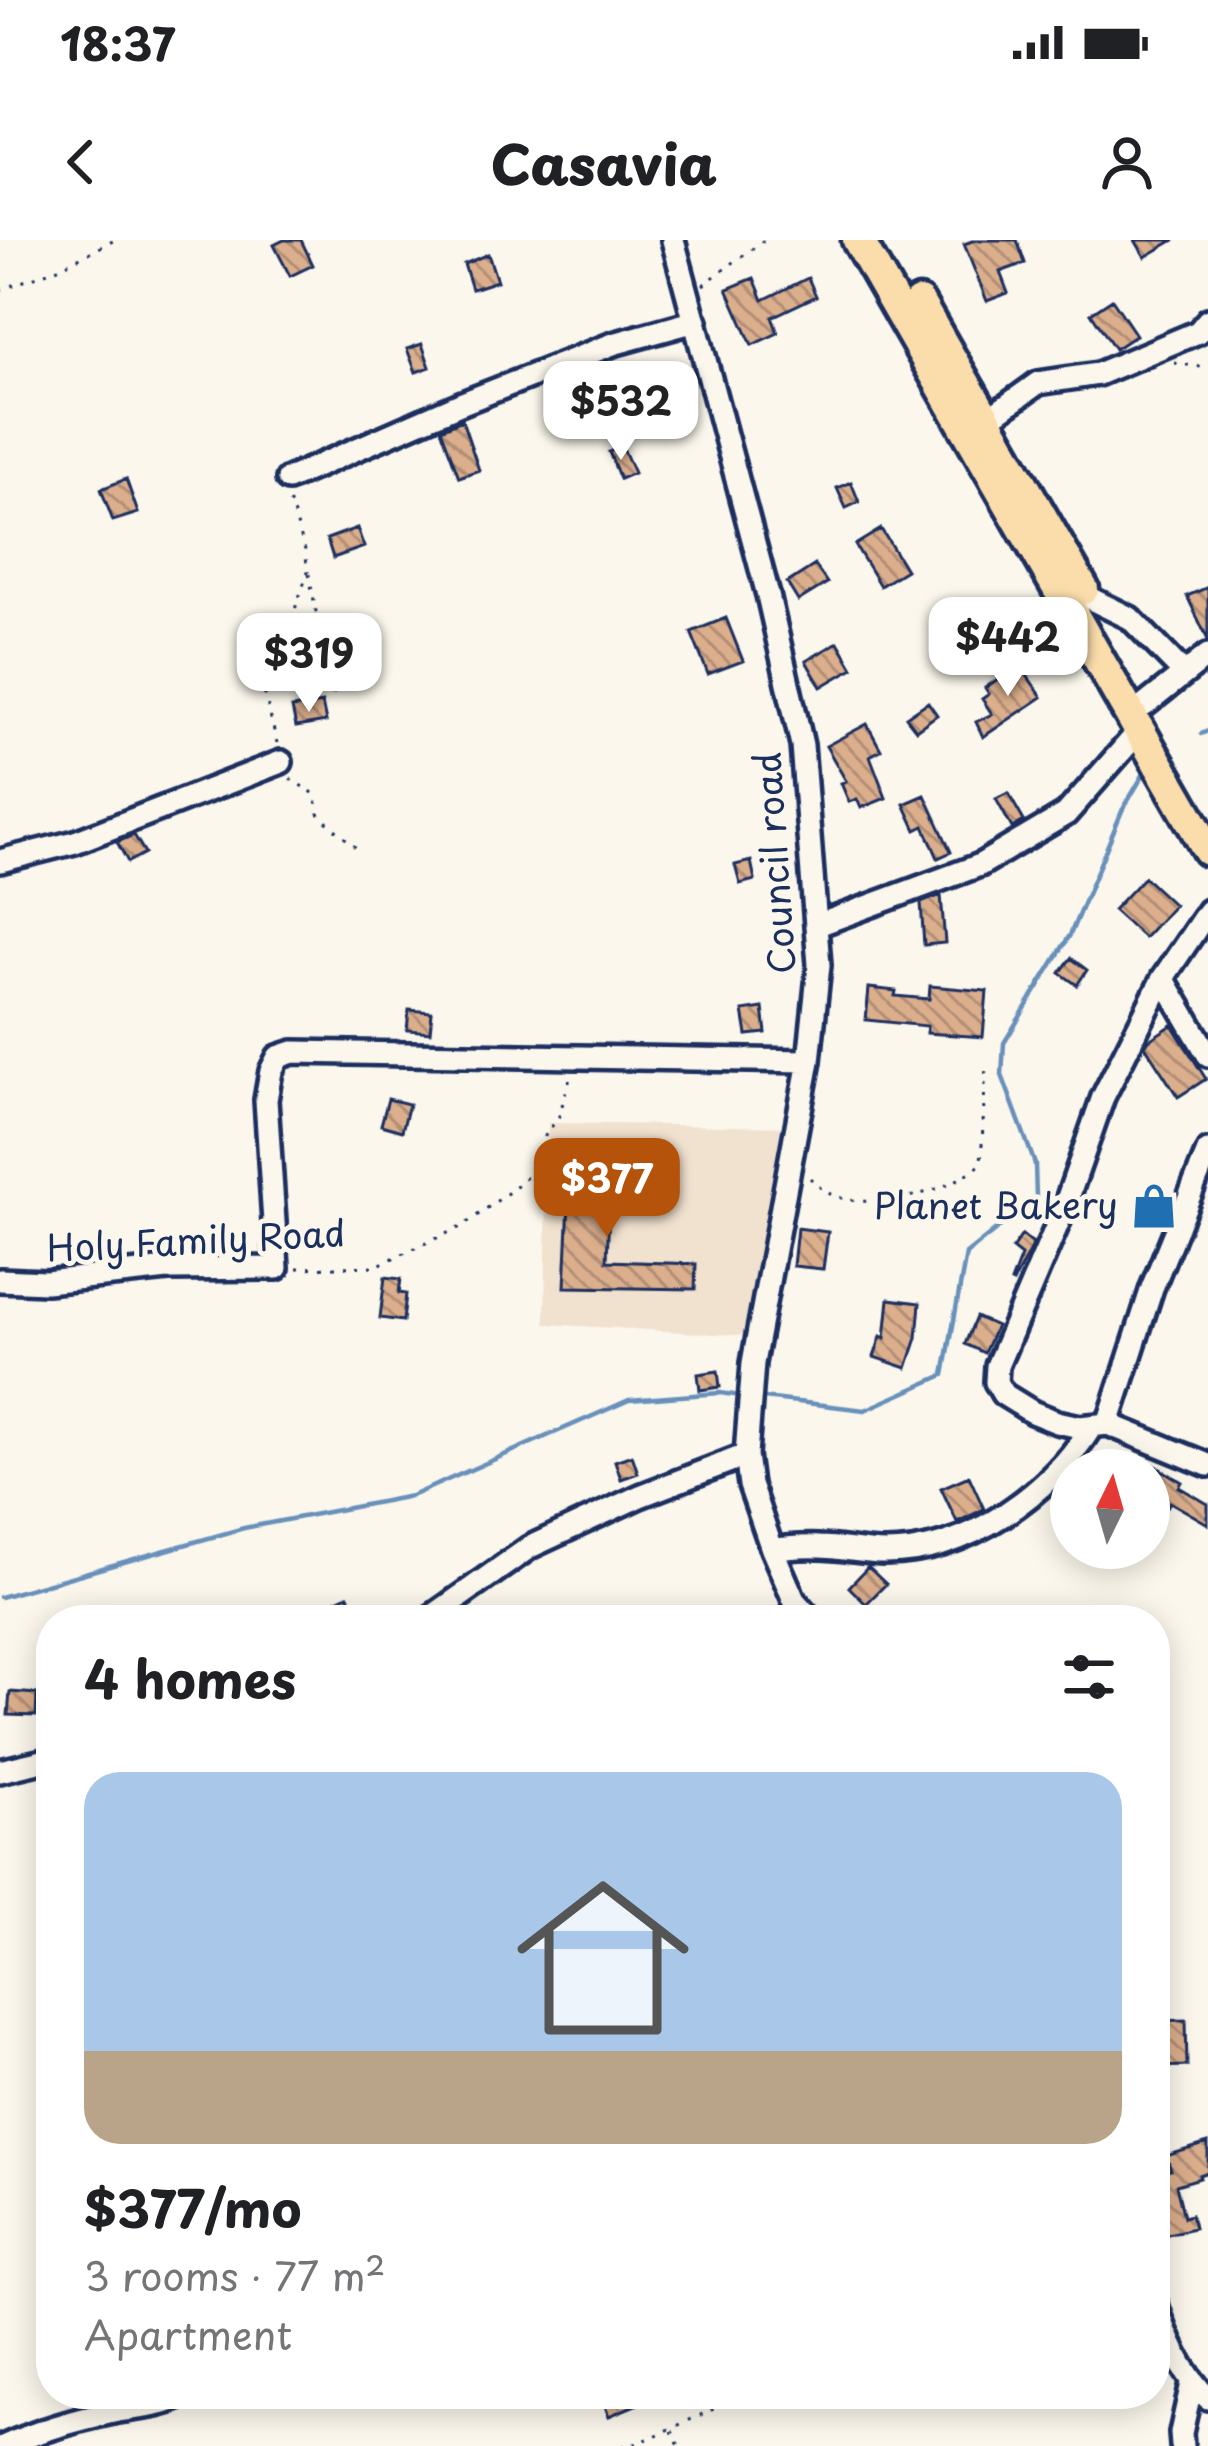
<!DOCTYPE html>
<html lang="en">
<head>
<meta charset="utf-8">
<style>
	body { margin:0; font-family:"Playpen Sans",sans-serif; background:#f6f6f6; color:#202124; height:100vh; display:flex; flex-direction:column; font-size:45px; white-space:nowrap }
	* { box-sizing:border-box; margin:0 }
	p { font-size:39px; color:#757577 }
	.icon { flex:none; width:66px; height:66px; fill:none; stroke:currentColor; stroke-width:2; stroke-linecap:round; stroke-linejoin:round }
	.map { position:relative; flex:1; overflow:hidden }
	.panel { position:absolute; left:36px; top:1365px; width:1134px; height:804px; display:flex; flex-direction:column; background:#fff; border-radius:48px; box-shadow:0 6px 30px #0003 }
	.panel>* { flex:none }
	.needle { width:78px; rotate:5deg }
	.tools { position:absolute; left:1050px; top:1209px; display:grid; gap:24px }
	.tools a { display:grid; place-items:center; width:120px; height:120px; border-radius:50%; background:#fff; box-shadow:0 6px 30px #0003; font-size:60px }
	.price { position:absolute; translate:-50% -102px; padding:0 27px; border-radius:24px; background:#fff; color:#222; font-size:39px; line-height:78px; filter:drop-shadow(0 3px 6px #0008) }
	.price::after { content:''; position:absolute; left:50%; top:72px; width:36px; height:27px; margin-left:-18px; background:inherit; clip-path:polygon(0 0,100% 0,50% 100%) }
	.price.on { background:#b45309; color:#fff }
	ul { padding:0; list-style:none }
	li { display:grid; align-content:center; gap:24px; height:636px; padding:0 48px }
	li+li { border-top:3px solid #e0e0e0 }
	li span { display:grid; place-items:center; height:372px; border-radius:36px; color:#555 }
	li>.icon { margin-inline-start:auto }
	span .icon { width:216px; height:216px; fill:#fffc; stroke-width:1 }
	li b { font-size:51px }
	h2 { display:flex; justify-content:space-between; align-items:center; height:144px; padding:0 48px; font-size:51px }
	.status { display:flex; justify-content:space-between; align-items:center; height:84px; padding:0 60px; background:#fff; direction:ltr }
	.status svg { height:33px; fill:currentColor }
	header { display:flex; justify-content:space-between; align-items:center; height:156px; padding:0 48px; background:#fff; font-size:54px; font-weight:800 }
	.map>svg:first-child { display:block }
	.built { fill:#f1e1cf }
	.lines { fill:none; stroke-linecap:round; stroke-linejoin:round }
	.stream { stroke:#6890bb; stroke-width:4.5 }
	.building { fill:url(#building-back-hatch); stroke:#1b2f5e; stroke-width:3 }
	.minor-casing { stroke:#1b2f5e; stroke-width:30 }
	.highway-casing { stroke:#1b2f5e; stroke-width:39 }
	.path { stroke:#1b2f5e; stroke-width:3; stroke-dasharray:3 9; stroke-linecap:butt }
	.minor { stroke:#fbf7ec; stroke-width:21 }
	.highway { stroke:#fbddab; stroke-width:30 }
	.labels { text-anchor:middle; stroke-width:10; stroke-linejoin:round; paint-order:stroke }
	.street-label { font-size:36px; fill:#1b2f5e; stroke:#fbf7ec }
	.poi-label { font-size:36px; fill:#1b2f5e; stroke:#fbf7ec; text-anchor:end }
</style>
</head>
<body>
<div class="status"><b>18:37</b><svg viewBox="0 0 49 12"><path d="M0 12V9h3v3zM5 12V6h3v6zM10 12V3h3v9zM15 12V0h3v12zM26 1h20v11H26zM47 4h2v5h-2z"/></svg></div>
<header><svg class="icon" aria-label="back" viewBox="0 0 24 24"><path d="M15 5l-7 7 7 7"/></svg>Casavia<svg class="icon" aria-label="person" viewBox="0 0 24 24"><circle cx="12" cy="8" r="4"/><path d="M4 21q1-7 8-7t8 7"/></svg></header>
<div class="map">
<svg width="1208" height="2206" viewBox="0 0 1208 2206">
	<defs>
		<pattern id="building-back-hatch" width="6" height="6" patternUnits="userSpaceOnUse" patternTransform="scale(3)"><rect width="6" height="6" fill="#dbae8c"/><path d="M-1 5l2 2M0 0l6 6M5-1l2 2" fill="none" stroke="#b18e76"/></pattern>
	</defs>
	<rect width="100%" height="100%" fill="#fbf7ec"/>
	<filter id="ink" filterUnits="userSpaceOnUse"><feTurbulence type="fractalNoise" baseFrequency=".00833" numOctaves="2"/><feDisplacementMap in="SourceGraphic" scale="24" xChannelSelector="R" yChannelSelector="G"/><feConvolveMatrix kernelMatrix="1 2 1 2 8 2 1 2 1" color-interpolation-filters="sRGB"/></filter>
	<g filter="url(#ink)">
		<path class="built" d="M548 883 791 887 752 1096 545 1084Z"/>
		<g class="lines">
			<path class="stream" d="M1201 494 1208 491
				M764 1158 865 1170 944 1135 966 1014 1036 958 1035 924 1002 835 1004 803 1070 695 1122 571 1146 530
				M0 1357 244 1288 411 1256 629 1160 720 1153 734 1155"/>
		</g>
		<path class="building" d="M284 0H301L313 25 290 36 274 5Z
			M975 0H1017L1025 23 1000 32 1008 53 987 61 964 4Z
			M1135 0H1174L1145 17Z
			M488 14 497 41 472 49 464 24Z
			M754 38 763 60 808 38 816 56 772 77 778 93 752 105 727 49Z
			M1112 59 1136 95 1115 109 1091 73Z
			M422 104 430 127 416 132 407 109Z
			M583 132 598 179 570 188 555 143Z
			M462 180 479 230 459 237 441 189Z
			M622 206 634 233 620 239 609 212Z
			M126 239 138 273 113 281 101 249Z
			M851 242 859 262 846 268 837 248Z
			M357 288 364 307 333 318 327 299Z
			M881 289 906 330 880 346 855 305Z
			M815 325 827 343 798 361 787 343Z
			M1208 347V400L1187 356Z
			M726 378 743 421 708 434 691 392Z
			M838 402 853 428 821 447 806 421Z
			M1019 424 1042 457 983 497 976 482 992 474 982 459 989 454 985 448Z
			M928 462 937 475 916 490 906 477Z
			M322 463 326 482 296 487 292 468Z
			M867 484 881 510 870 516 886 558 861 568 857 559 849 562 841 543 846 541 826 506Z
			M1008 553 1024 581 1012 588 996 559Z
			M925 555 951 612 938 618 924 586 916 590 904 564Z
			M134 595 145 613 128 622 117 602Z
			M751 621 755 640 740 644 735 625Z
			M1144 637 1174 665 1144 698 1113 670Z
			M941 655 945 703 924 705 921 663Z
			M1071 718 1087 730 1077 745 1060 733Z
			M930 746 987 751 983 797 927 793V786L866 780 869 748 896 751 895 756 929 759Z
			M763 768 766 793 747 795 743 771Z
			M409 770 432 772 430 792 407 790Z
			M1172 785 1206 839 1178 857 1145 806 1149 800Z
			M388 859 409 864 402 891 381 885Z
			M571 919 611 920 607 1021 696 1024 695 1049 565 1047Z
			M1149 950 1168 957 1158 982 1139 975Z
			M797 988 828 992 823 1029 793 1026Z
			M1022 995 1033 1004 1013 1043 1011 1042 1021 1016 1012 1009Z
			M385 1037 401 1039 399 1053 406 1054 403 1081 380 1078Z
			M889 1059 920 1063 917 1098 907 1128 874 1117 881 1096 885 1098Z
			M976 1077 996 1086 984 1113 965 1104Z
			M718 1131 720 1147 700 1150 698 1134Z
			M632 1215 638 1233 621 1239 615 1221Z
			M1149 1222 1182 1242 1179 1247 1208 1264V1284L1170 1262 1164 1272 1149 1263Z
			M969 1236 984 1269 957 1282 941 1248Z
			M868 1327 886 1344 866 1364 849 1347Z
			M348 1355 359 1374 339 1380 331 1363Z
			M10 1452 37 1454 36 1476 8 1475Z
			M1186 1780 1187 1826 1155 1827V1781Z
			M1208 1903V1932L1199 1935 1200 1938 1176 1945 1184 1977 1191 1975 1194 1988 1164 1995 1155 1959V1932L1171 1930 1166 1916Z
			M600 2154H662L609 2176Z"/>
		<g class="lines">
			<g class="minor-casing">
				<path id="minor" d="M673 0 768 355 802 505 819 725 809 821 753 1123 746 1215 750 1245 772 1309 794 1360 812 1380
					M987 180 1038 143 1098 134 1198 92 1208 80
					M288 239 460 164 613 104 696 81
					M1087 357 1130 378 1184 433
					M1145 465 1208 415
					M0 621 75 602 281 522
					M1208 671 1163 738 1103 857 1064 969 997 1126 996 1142 1003 1154 1032 1172 1057 1182 1080 1187 1108 1184 1208 1225
					M818 685 980 625 1066 574 1140 490
					M1163 738 1208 815
					M0 1040 46 1042 168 1029 277 1028 266 860 271 831 278 817 293 812 809 821
					M1108 1184 1152 1048 1208 911
					M772 1309C788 1308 804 1306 819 1307 841 1307 863 1313 885 1313 968 1313 1049 1254 1092 1186
					M427 1380 530 1307 640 1256 746 1215
					M0 1531 51 1519
					M1155 2061C1166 2095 1181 2133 1208 2158
					M5 2206C40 2190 76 2180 113 2172 138 2167 165 2167 186 2154
					M1182 2206 1181 2193 1192 2143"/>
			</g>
			<g class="highway-casing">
				<path id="highway" d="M858 0 1208 610
					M919 63 1083 349"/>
			</g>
			<path class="path" d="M703 45 764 0
				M0 50 56 29 115 0
				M1174 123 1208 128
				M309 334C317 375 323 417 335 458
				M277 503 262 443 286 395 308 332 305 310 288 257
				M290 539 315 554 319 575 361 612
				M810 938C811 939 823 950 824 951 867 975 946 954 981 924L986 824
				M297 1028 376 1026 463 986 517 946 534 930 545 896 559 876 571 835
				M672 2191 679 2206
				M622 2206 639 2203 747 2154"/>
			<use href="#minor" class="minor"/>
			<use href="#highway" class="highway"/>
		</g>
	</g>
	<defs>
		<g id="shop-bare" transform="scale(3.6)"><path d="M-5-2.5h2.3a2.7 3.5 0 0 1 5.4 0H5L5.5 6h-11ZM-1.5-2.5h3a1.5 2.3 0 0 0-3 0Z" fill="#1f6fb2" stroke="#fbf7ec" stroke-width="2.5" paint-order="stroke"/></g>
	</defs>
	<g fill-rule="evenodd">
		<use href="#shop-bare" x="1154" y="966"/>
	</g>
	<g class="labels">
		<g class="street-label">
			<text transform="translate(775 623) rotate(-94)" y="13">Council road</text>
			<text transform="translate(196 1001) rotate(-3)" y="13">Holy Family Road</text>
		</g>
		<g class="poi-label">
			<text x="1118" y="979">Planet Bakery</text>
		</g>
	</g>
</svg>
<div class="tools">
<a><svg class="needle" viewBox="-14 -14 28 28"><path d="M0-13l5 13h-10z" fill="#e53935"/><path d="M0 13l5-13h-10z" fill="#757577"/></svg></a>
</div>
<b class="price" style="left:621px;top:223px">$532</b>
<b class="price" style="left:1008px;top:459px">$442</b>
<b class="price" style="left:309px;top:475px">$319</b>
<b class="price on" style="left:607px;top:1000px">$377</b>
<section class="panel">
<h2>4 homes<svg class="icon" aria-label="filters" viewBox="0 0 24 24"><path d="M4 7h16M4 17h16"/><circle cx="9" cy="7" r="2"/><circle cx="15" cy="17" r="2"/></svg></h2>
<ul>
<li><span style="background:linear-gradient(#a9c7e8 75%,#b9a48a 0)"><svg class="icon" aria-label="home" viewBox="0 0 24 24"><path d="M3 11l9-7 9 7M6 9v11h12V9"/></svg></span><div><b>$377/mo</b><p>3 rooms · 77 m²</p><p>Apartment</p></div></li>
</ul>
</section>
</div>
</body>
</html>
